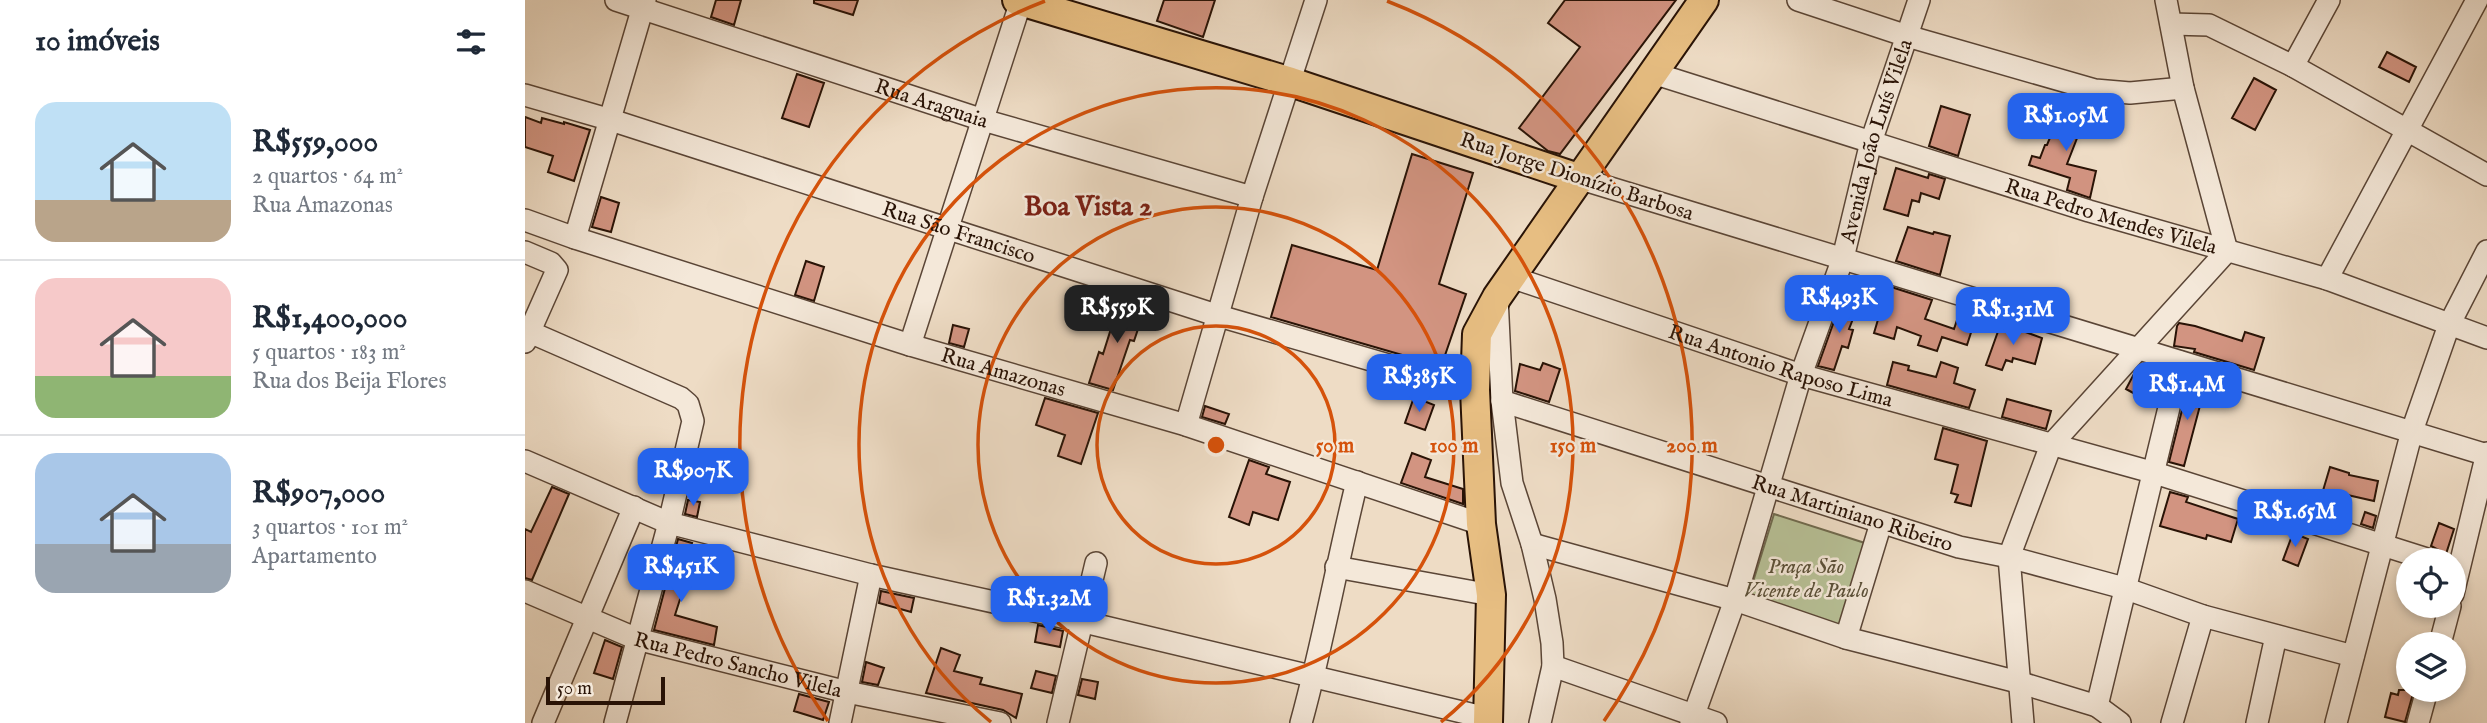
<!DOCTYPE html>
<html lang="pt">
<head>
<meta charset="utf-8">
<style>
	body { margin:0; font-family:"IM FELL English",serif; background:#f6f6f7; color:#1f2937; height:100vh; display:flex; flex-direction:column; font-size:26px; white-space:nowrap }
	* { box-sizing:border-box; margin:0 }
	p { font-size:23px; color:#747a83 }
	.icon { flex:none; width:38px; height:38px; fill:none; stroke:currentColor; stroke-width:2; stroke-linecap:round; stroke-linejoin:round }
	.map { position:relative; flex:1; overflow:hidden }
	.panel { display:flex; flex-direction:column; background:#fff; width:525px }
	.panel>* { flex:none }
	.controls { position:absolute; left:1871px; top:548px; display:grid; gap:14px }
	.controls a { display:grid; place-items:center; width:70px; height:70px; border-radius:50%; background:#fff; box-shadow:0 4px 10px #0003; font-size:35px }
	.scale { position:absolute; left:21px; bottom:18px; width:119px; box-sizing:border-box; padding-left:7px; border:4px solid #291306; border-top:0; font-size:19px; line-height:24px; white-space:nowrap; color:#291306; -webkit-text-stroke:5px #f4e8d9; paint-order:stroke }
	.price { position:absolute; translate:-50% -60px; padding:0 16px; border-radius:14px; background:#2563eb; color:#fff; font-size:23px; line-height:46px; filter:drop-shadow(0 2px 4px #0008) }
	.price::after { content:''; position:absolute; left:50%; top:42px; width:21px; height:16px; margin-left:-10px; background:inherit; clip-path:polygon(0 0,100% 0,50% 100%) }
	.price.current { background:#222; color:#fff }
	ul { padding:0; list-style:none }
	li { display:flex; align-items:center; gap:21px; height:175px; padding:0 35px }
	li+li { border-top:2px solid #e0e1e3 }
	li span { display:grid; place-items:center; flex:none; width:196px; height:140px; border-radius:21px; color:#555 }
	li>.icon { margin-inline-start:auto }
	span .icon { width:84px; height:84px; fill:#fffc; stroke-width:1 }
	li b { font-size:30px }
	h2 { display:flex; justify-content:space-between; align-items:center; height:84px; padding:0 35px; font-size:30px }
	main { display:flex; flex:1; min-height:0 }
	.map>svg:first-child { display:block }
	.green { fill:#b7c096; stroke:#706a4e; stroke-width:2 }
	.building { fill:#d29481; stroke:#291306; stroke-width:2 }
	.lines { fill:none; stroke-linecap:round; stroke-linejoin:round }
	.minor-casing { stroke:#5a4536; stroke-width:24 }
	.major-casing { stroke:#291306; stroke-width:32 }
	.minor { stroke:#f4e8d9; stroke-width:21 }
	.major { stroke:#e7be82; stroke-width:28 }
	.ring { fill:none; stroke:#d5520b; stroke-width:3.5 }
	.labels { text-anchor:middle; stroke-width:5; stroke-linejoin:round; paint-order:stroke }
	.street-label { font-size:21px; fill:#291306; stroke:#f4e8d9 }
	.park-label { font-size:21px; font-style:italic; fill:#5b5038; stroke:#f4e8d9 }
	.district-label { font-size:28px; font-weight:bold; fill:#7a1f14; stroke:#f4e8d9 }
	.centre { fill:#d5520b; stroke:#f4e8d9; stroke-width:3.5 }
	.ring-label { font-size:21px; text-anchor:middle; font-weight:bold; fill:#d5520b; stroke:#f4e8d9; stroke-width:5; stroke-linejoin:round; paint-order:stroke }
</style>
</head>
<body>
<main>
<section class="panel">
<h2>10 imóveis<svg class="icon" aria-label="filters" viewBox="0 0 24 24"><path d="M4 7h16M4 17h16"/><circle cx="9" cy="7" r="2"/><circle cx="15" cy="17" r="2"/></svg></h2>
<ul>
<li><span style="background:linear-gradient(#bfe0f5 70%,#b9a48a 0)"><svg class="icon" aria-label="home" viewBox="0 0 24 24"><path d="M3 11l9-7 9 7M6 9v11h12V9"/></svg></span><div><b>R$559,000</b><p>2 quartos · 64 m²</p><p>Rua Amazonas</p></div></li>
<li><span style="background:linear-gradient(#f6c9c9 70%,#8fb573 0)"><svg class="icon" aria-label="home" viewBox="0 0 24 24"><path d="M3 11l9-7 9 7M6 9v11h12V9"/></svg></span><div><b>R$1,400,000</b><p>5 quartos · 183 m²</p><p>Rua dos Beija Flores</p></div></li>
<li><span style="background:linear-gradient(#a9c7e8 65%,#9aa5b1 0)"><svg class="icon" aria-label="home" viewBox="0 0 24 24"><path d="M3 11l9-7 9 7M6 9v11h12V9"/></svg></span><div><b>R$907,000</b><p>3 quartos · 101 m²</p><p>Apartamento</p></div></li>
</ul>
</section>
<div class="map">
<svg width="1962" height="723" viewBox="0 0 1962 723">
	<rect width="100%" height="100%" fill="#eedcc5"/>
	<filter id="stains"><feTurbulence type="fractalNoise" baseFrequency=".00286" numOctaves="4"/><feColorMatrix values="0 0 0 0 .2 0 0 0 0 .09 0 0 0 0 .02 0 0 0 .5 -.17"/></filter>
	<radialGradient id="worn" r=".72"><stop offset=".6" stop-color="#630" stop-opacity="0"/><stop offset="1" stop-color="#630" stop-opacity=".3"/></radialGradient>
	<path class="green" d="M1249 514 1343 544 1312 641 1219 611Z"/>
	<path class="building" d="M191 0H216L209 25 186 17Z
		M289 0H333L328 15 289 3Z
		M639 0H690L678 37 632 21Z
		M1040 0H1151L1035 154 1023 151 994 128 1055 47 1023 23Z
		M1862 52 1891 67 1884 82 1854 67Z
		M272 74 299 83 284 127 257 118Z
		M1729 78 1751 90 1730 130 1707 118Z
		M1416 106 1445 115 1433 156 1404 146Z
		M1538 106 1561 115 1542 164 1571 171 1565 198 1542 190 1545 178 1504 165 1507 156 1515 158 1520 145H1522Z
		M0 117 16 123 17 118 39 124V122L65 130 49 181 23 172 28 156 0 147Z
		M887 154 948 173 914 284 941 294 917 364 892 356 891 359 746 317 767 245 852 270Z
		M1371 168 1403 178 1404 174 1420 179 1414 199 1396 193 1394 202 1387 200 1383 216 1359 209Z
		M76 197 94 203 86 232 67 227Z
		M1383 227 1408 234 1409 232 1425 236 1415 275 1371 261Z
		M281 261 299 267 289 301 270 295Z
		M1363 286 1407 300 1400 319 1429 329 1435 311 1451 317 1442 345 1417 337 1412 351 1393 345 1396 336 1372 327 1369 339 1349 333Z
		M1317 299 1333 306 1324 329 1328 330 1323 348 1317 346 1309 370 1293 366Z
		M595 300 620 308 609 341 605 340 588 390 564 383 574 352 578 354Z
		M1476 323 1517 338 1510 364 1488 358 1487 362 1481 360 1477 370 1461 365Z
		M1654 323 1670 326 1717 341 1720 332 1739 338 1729 370 1669 352 1670 349 1649 346 1652 326Z
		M428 325 444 329 439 347 424 343Z
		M1368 362 1384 366 1383 370 1411 377 1416 362 1433 368 1429 383 1450 390 1444 408 1362 385Z
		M1018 363 1035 369 1024 402 990 391 995 364 1015 370Z
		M1611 370 1631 380 1621 400 1601 389Z
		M1665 378 1681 383 1659 466 1644 462Z
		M889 397 909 405 900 430 880 423Z
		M520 398 573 413 556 464 533 456 540 435 511 425Z
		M1482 399 1526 411 1521 429 1477 417Z
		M680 406 704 414 700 424 677 417Z
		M1418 428 1462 441 1446 506 1430 502 1433 495 1426 493 1433 465 1410 459Z
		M887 453 906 460 900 477 938 489V504L876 483Z
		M724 460 744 467 741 474 765 482 753 520 728 512 724 525 704 517Z
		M1805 467 1824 473V475L1853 481 1849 501 1818 494 1817 500 1797 494Z
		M27 487 44 494 7 580 0 578V529L6 532Z
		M1645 492 1663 497 1661 502 1713 519 1706 542 1682 535 1681 539 1635 526Z
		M163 500 175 502 172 517 160 514Z
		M1840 512 1851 516 1848 528 1836 524Z
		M1914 523 1929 529 1921 554 1906 546Z
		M1768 533 1783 539 1773 566 1758 560Z
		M153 539 167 543 157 573 160 574 154 592 157 593 150 615 192 627 189 645 129 630Z
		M356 591 389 598 386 612 354 603Z
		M513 625 538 631 535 647 510 642Z
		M80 640 97 647 88 679 69 673Z
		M416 648 435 655 429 671 457 678 455 684 497 694 491 718 478 710 401 693Z
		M341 662 359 668 353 685 337 682Z
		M511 671 531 676 527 693 506 688Z
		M557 679 573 682 570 699 553 695Z
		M1874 690H1889L1880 722 1860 717 1866 693 1873 695Z
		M274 694 304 702 298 720 269 711Z"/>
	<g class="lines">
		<g class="minor-casing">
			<g id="minor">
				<path id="s1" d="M91 0 458 120 727 197"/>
				<path d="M1273 0 1382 36 1570 90 1605 93 1658 88"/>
				<path d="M1646 24 1684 25 1768 66 1962 175"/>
				<path d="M1768 66 1804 0"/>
				<path id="s2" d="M1128 73 1564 211 1802 279 1962 338"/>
				<path id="s3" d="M0 95 86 120 694 316 950 390"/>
				<path d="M1056 179 1962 455"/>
				<path id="s4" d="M0 220 50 238 385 345 661 425 956 524"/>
				<path d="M50 238 120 0"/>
				<path d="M0 252 26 263 32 270 0 342"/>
				<path id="s5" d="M986 277 1276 375 1630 473 1905 560"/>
				<path d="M1802 279 1952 0"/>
				<path d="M972 297 977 401 987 483 1007 544 1020 599 1027 643 1028 666 1015 723"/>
				<path d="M0 330 156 398 163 404 168 421 144 523 90 723"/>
				<path d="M385 345 496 1"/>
				<path id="s6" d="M977 401 1434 547 1484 557 1599 588 1678 616 1828 656"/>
				<path d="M661 425 727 197 791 0"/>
				<path d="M0 461 144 523 346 575 555 621 962 718"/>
				<path d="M1007 544 1210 600 1321 638 1493 682 1572 706 1595 723"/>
				<path d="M811 567 966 595"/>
				<path id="s7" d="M0 591 112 639 322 692 475 723"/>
				<path d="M1928 594 1962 453"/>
				<path d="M1321 638 1356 523"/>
				<path d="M1915 644 1925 606"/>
				<path d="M1028 666 1191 723"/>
				<path d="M1572 706 1655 362"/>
				<path d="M18 723 109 507"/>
				<path d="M315 723 346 575"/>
				<path d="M533 723 571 563"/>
				<path d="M776 723C798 644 812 562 832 482"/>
				<path id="s8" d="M1166 723 1210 600 1276 375 1318 258 1346 142 1394 0"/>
				<path d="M1498 723 1484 557 1526 445 1702 251 1658 88 1641 0"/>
				<path d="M1647 723 1678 616"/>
				<path d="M1732 723 1751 636"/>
				<path d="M1811 723 1887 431 1924 325 1962 251"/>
				<path d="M1893 723 1902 690"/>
			</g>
		</g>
		<g class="major-casing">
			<path id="major" d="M492 0 766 82 1056 179
				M963 723 966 595 956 524 950 390 952 334 972 297 1179 0"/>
		</g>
		<use href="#minor" class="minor"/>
		<use href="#major" class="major"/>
	</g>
	<g class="ring">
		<circle cx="691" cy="445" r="119"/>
		<circle cx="691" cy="445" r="238"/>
		<path d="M466 722A357 357 0 1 1 916 722"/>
		<path d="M303 721A476 476 0 0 1 520 1M862 1A476 476 0 0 1 1079 721"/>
	</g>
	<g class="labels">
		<g class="street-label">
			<text dy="7" stroke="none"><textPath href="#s1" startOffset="332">Rua Araguaia</textPath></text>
			<text dy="7" stroke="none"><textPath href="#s8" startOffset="611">Avenida João Luís Vilela</textPath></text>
			<text transform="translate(1052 176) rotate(18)" y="7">Rua Jorge Dionízio Barbosa</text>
			<text dy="7" stroke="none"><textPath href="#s2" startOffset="480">Rua Pedro Mendes Vilela</textPath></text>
			<text dy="7" stroke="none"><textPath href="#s3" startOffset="455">Rua São Francisco</textPath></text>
			<text dy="7" stroke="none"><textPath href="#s5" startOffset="284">Rua Antonio Raposo Lima</textPath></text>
			<text dy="7" stroke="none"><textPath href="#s4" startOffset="502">Rua Amazonas</textPath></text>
			<text dy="7" stroke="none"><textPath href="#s6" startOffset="368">Rua Martiniano Ribeiro</textPath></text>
			<text dy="7" stroke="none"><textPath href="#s7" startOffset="226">Rua Pedro Sancho Vilela</textPath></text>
		</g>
		<g class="park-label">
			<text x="1281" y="573">Praça São<tspan x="1281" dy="24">Vicente de Paulo</tspan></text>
		</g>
		<g class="district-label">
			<text x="563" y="215">Boa Vista 2</text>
		</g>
	</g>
	<circle cx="691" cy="445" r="10" class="centre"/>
	<g class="ring-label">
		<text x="810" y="452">50 m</text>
		<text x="929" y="452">100 m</text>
		<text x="1048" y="452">150 m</text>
		<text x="1167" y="452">200 m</text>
	</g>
	<rect width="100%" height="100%" filter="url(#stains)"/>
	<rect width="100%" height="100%" fill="url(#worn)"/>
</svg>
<div class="controls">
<a><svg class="icon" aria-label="locate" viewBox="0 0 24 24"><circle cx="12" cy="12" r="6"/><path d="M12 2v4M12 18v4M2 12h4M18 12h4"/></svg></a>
<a><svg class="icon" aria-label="layers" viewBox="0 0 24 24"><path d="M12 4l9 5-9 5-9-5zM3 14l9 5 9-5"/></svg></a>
</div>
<div class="scale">50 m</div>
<b class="price" style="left:1541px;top:153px">R$1.05M</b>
<b class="price" style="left:1314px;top:335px">R$493K</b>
<b class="price current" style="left:592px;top:345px">R$559K</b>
<b class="price" style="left:1488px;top:347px">R$1.31M</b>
<b class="price" style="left:894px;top:414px">R$385K</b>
<b class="price" style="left:1662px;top:422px">R$1.4M</b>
<b class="price" style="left:168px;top:508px">R$907K</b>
<b class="price" style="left:1770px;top:549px">R$1.65M</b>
<b class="price" style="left:156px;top:604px">R$451K</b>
<b class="price" style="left:524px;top:636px">R$1.32M</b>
</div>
</main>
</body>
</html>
